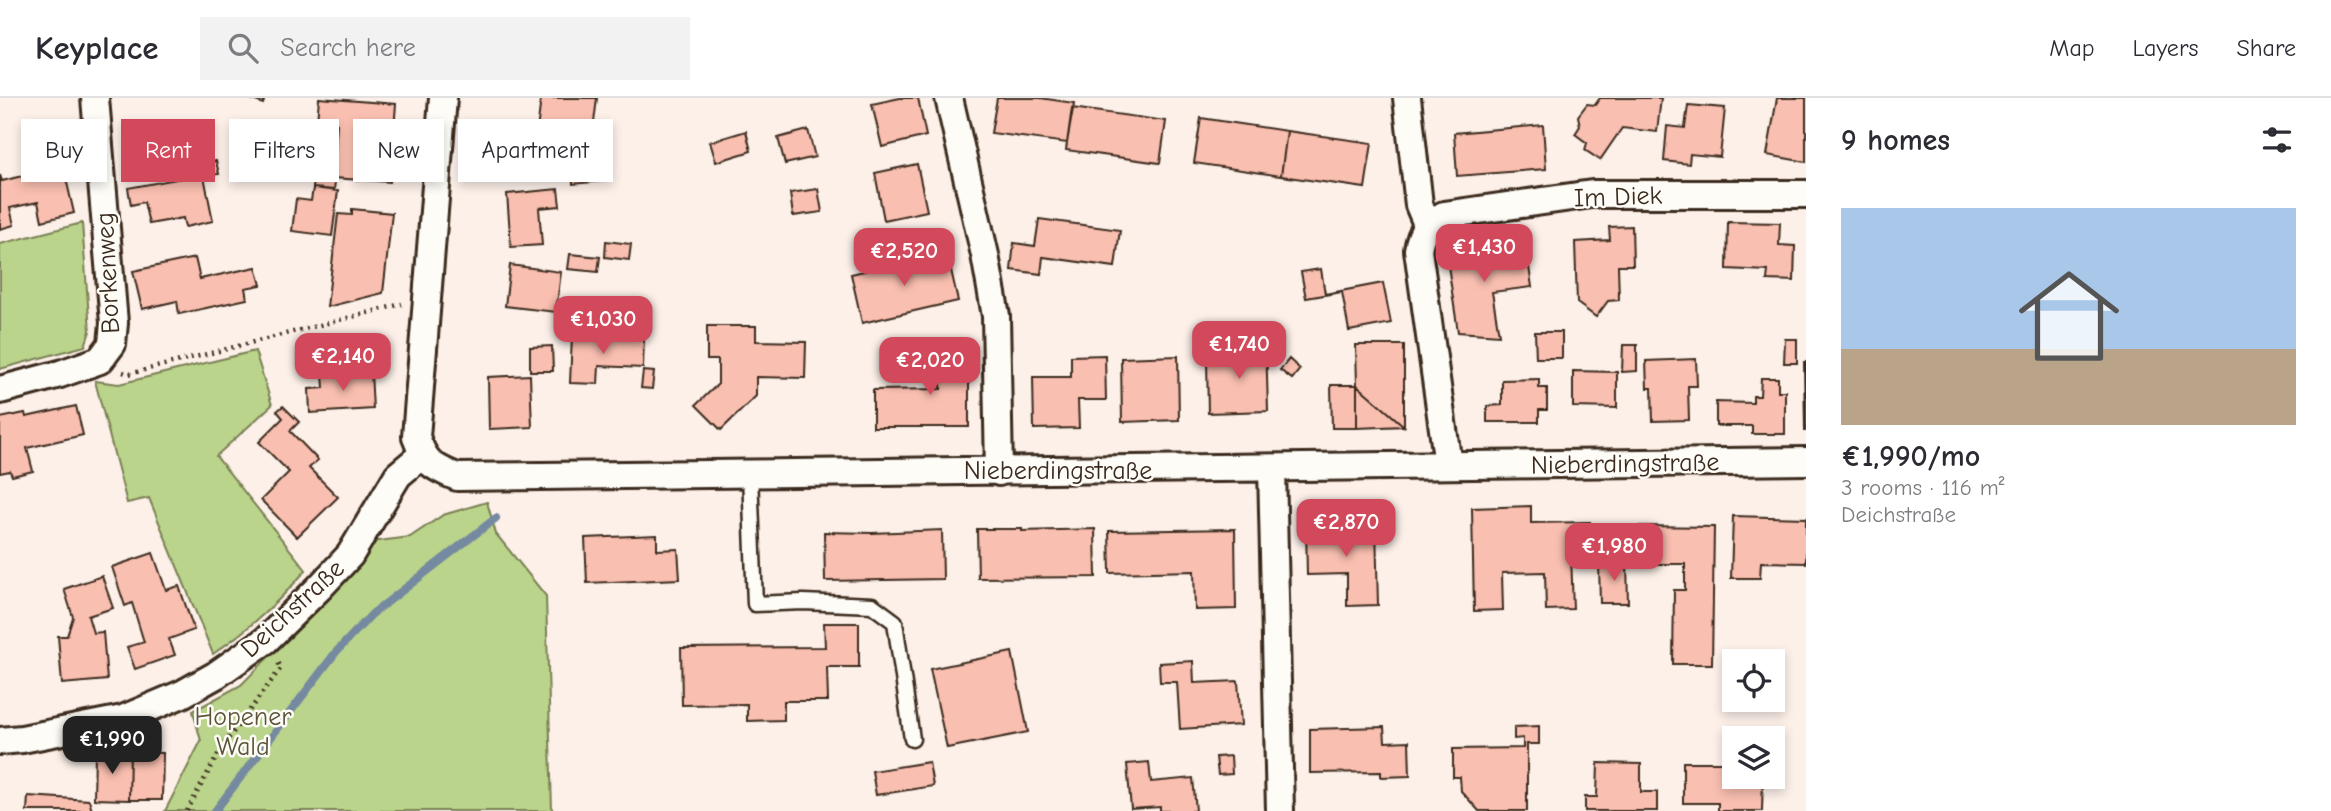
<!DOCTYPE html>
<html lang="en">
<head>
<meta charset="utf-8">
<style>
	body { margin:0; font-family:"Comic Neue",sans-serif; background:#f2f2f3; color:#2b2b33; height:100vh; display:flex; flex-direction:column; font-size:26px; white-space:nowrap }
	* { box-sizing:border-box; margin:0 }
	p { font-size:23px; color:#7c7c81 }
	.icon { flex:none; width:38px; height:38px; fill:none; stroke:currentColor; stroke-width:2; stroke-linecap:round; stroke-linejoin:round }
	.map { position:relative; flex:1; overflow:hidden }
	.panel { display:flex; flex-direction:column; background:#fff; width:525px }
	.panel>* { flex:none }
	.banner { position:absolute; left:21px; top:21px; width:665px; height:63px; display:flex; gap:14px }
	.buttons { position:absolute; left:1722px; top:551px; display:grid; gap:14px }
	.buttons a { display:grid; place-items:center; width:63px; height:63px; border-radius:0px; background:#fff; box-shadow:0 4px 10px #0003; font-size:35px }
	.price { position:absolute; translate:-50% -60px; padding:0 16px; border-radius:14px; background:#d1495b; color:#fff; font-size:23px; line-height:46px; filter:drop-shadow(0 2px 4px #0008) }
	.price::after { content:''; position:absolute; left:50%; top:42px; width:21px; height:16px; margin-left:-10px; background:inherit; clip-path:polygon(0 0,100% 0,50% 100%) }
	.price.active { background:#222; color:#fff }
	ul { padding:0; list-style:none }
	li { display:grid; align-content:center; gap:14px; height:371px; padding:0 35px }
	li span { display:grid; place-items:center; height:217px; border-radius:0px; color:#555 }
	li>.icon { margin-inline-start:auto }
	span .icon { width:126px; height:126px; fill:#fffc; stroke-width:1 }
	li b { font-size:30px }
	h2 { display:flex; justify-content:space-between; align-items:center; height:84px; padding:0 35px; font-size:30px }
	.pill { padding:0 24px; border-radius:0px; background:#fff; box-shadow:0 4px 10px #0003; font-size:24px; line-height:63px }
	.pill.active { background:#d1495b; color:#fff }
	header { display:flex; align-items:center; gap:42px; box-sizing:border-box; height:98px; padding:0 35px; background:#fff; border-bottom:2px solid #e1e1e2 }
	header strong { font-size:33px }
	nav { display:flex; gap:38px; margin-inline-start:auto; font-size:24px }
	.search { width:490px; height:63px; background:#f2f2f3; display:flex; align-items:center; gap:18px; box-sizing:border-box; padding:0 24px; border-radius:0px; color:#7c7c81; font-size:26px }
	main { display:flex; flex:1; min-height:0 }
	.map>svg:first-child { display:block }
	.green { fill:#bad48b; stroke:#7a7f54; stroke-width:2 }
	.lines { fill:none; stroke-linecap:round; stroke-linejoin:round }
	.stream { stroke:#7589a0; stroke-width:8 }
	.building { fill:#f9bfb0; stroke:#3b2a1e; stroke-width:2 }
	.lane-casing { stroke:#3b2a1e; stroke-width:19 }
	.street-casing { stroke:#3b2a1e; stroke-width:32 }
	.path { stroke:#3b2a1e; stroke-width:4.5; stroke-dasharray:2 5; stroke-linecap:butt }
	.lane { stroke:#fdfcf7; stroke-width:14 }
	.street { stroke:#fdfcf7; stroke-width:26 }
	.labels { text-anchor:middle; stroke-width:5; stroke-linejoin:round; paint-order:stroke }
	.street-label { font-size:26px; fill:#3b2a1e; stroke:#fdfcf7 }
	.park-label { font-size:26px; fill:#5b5439; stroke:#fdfcf7 }
</style>
</head>
<body>
<header>
<strong>Keyplace</strong>
<div class="search"><svg class="icon" aria-label="search" viewBox="0 0 24 24"><circle cx="10" cy="10" r="6"/><path d="M15 15l6 6"/></svg>Search here</div>
<nav><a>Map</a><a>Layers</a><a>Share</a></nav>
</header>
<main>
<div class="map">
<svg width="1806" height="713" viewBox="0 0 1806 713">
	<rect width="100%" height="100%" fill="#fcf0e9"/>
	<filter id="ink" filterUnits="userSpaceOnUse"><feTurbulence type="fractalNoise" baseFrequency=".0143" numOctaves="2"/><feDisplacementMap in="SourceGraphic" scale="14" xChannelSelector="R" yChannelSelector="G"/><feConvolveMatrix kernelMatrix="1 2 1 2 8 2 1 2 1" color-interpolation-filters="sRGB"/></filter>
	<g filter="url(#ink)">
		<path class="green" d="M82 125 90 233 85 248 0 271V146Z
			M255 253 272 307 216 358 306 472C277 506 250 530 213 556L149 400 127 405 95 283 119 286Z
			M487 404 496 436 546 498 552 713H165L201 643 193 613 241 587 298 529 371 444 410 439 443 417Z"/>
		<g class="lines">
			<path class="stream" d="M215 713 336 554 372 516 496 420"/>
		</g>
		<path class="building" d="M248 0H265L263 6Z
			M319 0 396 6 390 84 333 80 337 26 317 24Z
			M541 0H597L592 41 559 37 557 54 548 59 540 58 535 49Z
			M900 0H918L926 38 882 49 872 6Z
			M997 0H1040L1074 5 1067 45 991 35Z
			M1600 0H1661L1657 34 1622 30 1600 62 1585 52 1587 45 1575 36 1580 28 1578 18 1587 6 1595 7Z
			M1777 0H1806V64L1767 57Z
			M1688 7 1725 10 1720 59 1690 56 1689 66 1664 63 1667 28 1685 30Z
			M1072 10 1166 23 1160 65 1066 52Z
			M1201 20 1287 33 1281 78 1194 65Z
			M1543 27 1546 71 1457 78 1454 35Z
			M808 32 815 59 785 66 778 40Z
			M746 33 751 53 716 64 710 44Z
			M1287 33 1372 45 1365 90 1281 78Z
			M62 63 74 115 42 123 38 104 10 110 14 127 0 131V77L2 83 38 74 36 69Z
			M216 63 219 76 204 78 213 123 185 129 183 120 149 126 144 104 131 107 128 90 182 80 180 70Z
			M917 66 927 113 884 122 875 75Z
			M601 71 602 83 573 86 572 74Z
			M314 80 335 83 334 92 313 90Z
			M313 90 338 93 332 138 292 133 296 101 311 103Z
			M558 91 560 108 539 110 542 147 511 149 507 96Z
			M818 91 822 114 793 118 790 95Z
			M352 111 392 115 383 195 327 209 338 116 352 117Z
			M1039 121 1120 132 1115 169 1043 159 1041 176 1011 172 1014 145 1035 148Z
			M1728 124 1780 125 1779 147 1795 148 1794 183 1767 182 1768 173 1727 171Z
			M1632 128 1633 167H1618L1619 202 1608 203 1596 219 1577 205 1575 144 1610 142 1609 129Z
			M930 132 932 146 902 151 899 138Z
			M606 143 631 146 629 162 605 159Z
			M1488 148 1489 154 1526 148 1532 189 1492 194 1499 237 1458 234 1446 154Z
			M947 154 958 203 862 225 851 176Z
			M570 156 600 159 598 174 568 171Z
			M195 160 200 181 256 169 261 187 245 190 247 201 179 216 177 203 142 211 133 173Z
			M510 167 561 174 556 214 505 208Z
			M1321 171 1325 196 1383 185 1391 225 1349 233 1342 194 1306 200 1301 174Z
			M707 228H756V243L806 244 805 280 756 279V298L721 332 696 307 718 286V262H707Z
			M1535 234H1562V260H1536Z
			M572 238 644 241 643 270 599 268 598 286 570 285Z
			M1785 241H1797V265H1784Z
			M1266 243 1268 313 1208 315 1207 262 1240 261 1239 244Z
			M940 246H969V329H873V292L941 291Z
			M1356 247H1404V328L1357 287Z
			M1623 247H1637V273L1622 274Z
			M552 248 553 273H530V249Z
			M1105 257 1106 302H1078L1079 330 1034 331 1033 279H1071V258Z
			M1178 258 1179 322 1122 324 1121 260Z
			M1289 261 1300 271 1292 281 1280 272Z
			M1696 261 1697 288H1688L1689 322 1653 323 1652 290H1647L1646 263Z
			M1804 264H1806V333H1805Z
			M643 273 654 274 652 291 641 290Z
			M1573 273 1617 274V310L1573 309Z
			M371 274 373 311 310 315 309 291 324 290 323 276Z
			M530 277 532 329 489 331 488 279Z
			M1761 280H1778V293H1785V336H1752V328H1716V304L1753 305V298H1760Z
			M1539 281V290H1547V312H1539V324H1487V308L1502 307V282Z
			M1331 287H1357V330H1332Z
			M1357 287 1404 328 1357 330Z
			M76 308 83 337 27 350 33 373 12 378 10 373 0 375V320L25 315 26 319Z
			M283 308 299 324 290 333 318 362 309 370 338 399 297 439 261 402 289 374 259 344 283 320 277 313Z
			M1531 408V425L1590 424 1591 455 1571 456 1573 511 1546 512 1545 474 1502 475 1503 512 1474 513 1472 410Z
			M1733 418 1806 420V465L1761 464 1760 480H1731Z
			M1376 427 1378 507 1347 508V476L1307 477 1306 428Z
			M1640 428 1714 429 1712 566H1673L1674 492H1685V466H1640Z
			M977 431H1022V433L1095 431 1096 479 978 480Z
			M1235 431 1236 511 1195 512 1194 473 1110 475 1109 433Z
			M942 432 943 481 825 483 824 434 872 435Z
			M657 437V452L678 451 680 481 587 485 585 440Z
			M153 455 166 492 179 488 194 532 169 541 175 557 135 571 127 549 144 544 132 505 125 508 112 469Z
			M1599 465H1627L1628 505H1600Z
			M102 478 113 510 88 518 93 535 103 534 107 582 62 586 58 538H67L73 519 64 491Z
			M824 525H859V569H827L828 603H784V622L747 623V606L682 607 681 550 825 549Z
			M1012 554 1028 634 947 650 930 571Z
			M1193 563 1194 585 1238 583 1241 627 1180 631 1177 584H1160L1159 565Z
			M1539 628V646H1527V713H1479L1461 693 1460 679H1453V651L1523 650V640L1514 641V629Z
			M1384 629 1385 644 1409 643 1410 678 1381 679V674L1310 675V631Z
			M130 654 129 702 94 701 95 655Z
			M130 654 163 655 162 702H129Z
			M1231 658 1232 676 1218 677 1216 659Z
			M929 664 933 688 876 697 872 673Z
			M1149 664 1151 684 1193 680 1196 713H1160V709L1131 711 1127 666Z
			M1683 664H1734V679H1763L1762 713H1718V705H1683Z
			M1598 665 1641 666V694H1657V713H1585V699H1597Z
			M28 698 89 702 92 713H27Z"/>
		<g class="lines">
			<g class="lane-casing">
				<path id="lane" d="M750 376 755 506 803 504 872 507 895 524 912 641"/>
			</g>
			<g class="street-casing">
				<path id="street" d="M443 0 416 339C425 365 432 369 457 379L1806 363
					M949 0 985 157 996 218 999 374
					M1407 0 1419 107 1427 126
					M0 292 60 276 100 262 112 246 114 225 95 0
					M1448 367 1418 152C1421 132 1427 127 1444 117L1592 96H1806
					M1272 370 1280 713
					M0 643 22 641 123 621 182 596 216 577 266 542 319 490 350 457 398 377 422 357"/>
			</g>
			<path class="path" d="M123 274 129 276 402 206
				M187 713 222 649 281 570 278 564"/>
			<use href="#lane" class="lane"/>
			<use href="#street" class="street"/>
		</g>
	</g>
	<g class="labels">
		<g class="street-label">
			<text transform="translate(1618 98) rotate(-2)" y="9">Im Diek</text>
			<text transform="translate(107 175) rotate(-93)" y="9">Borkenweg</text>
			<text transform="translate(1625 365) rotate(-1)" y="9">Nieberdingstraße</text>
			<text x="1058" y="381">Nieberdingstraße</text>
			<text transform="translate(292 510) rotate(-43)" y="9">Deichstraße</text>
		</g>
		<g class="park-label">
			<text x="243" y="627">Hopener<tspan x="243" dy="30">Wald</tspan></text>
		</g>
	</g>
</svg>
<div class="buttons">
<a><svg class="icon" aria-label="locate" viewBox="0 0 24 24"><circle cx="12" cy="12" r="6"/><path d="M12 2v4M12 18v4M2 12h4M18 12h4"/></svg></a>
<a><svg class="icon" aria-label="layers" viewBox="0 0 24 24"><path d="M12 4l9 5-9 5-9-5zM3 14l9 5 9-5"/></svg></a>
</div>
<b class="price" style="left:1484px;top:186px">€1,430</b>
<b class="price" style="left:904px;top:190px">€2,520</b>
<b class="price" style="left:603px;top:258px">€1,030</b>
<b class="price" style="left:1239px;top:283px">€1,740</b>
<b class="price" style="left:343px;top:295px">€2,140</b>
<b class="price" style="left:930px;top:299px">€2,020</b>
<b class="price" style="left:1346px;top:461px">€2,870</b>
<b class="price" style="left:1614px;top:485px">€1,980</b>
<b class="price active" style="left:112px;top:678px">€1,990</b>
<div class="banner">
<a class="pill">Buy</a>
<a class="pill active">Rent</a>
<a class="pill">Filters</a>
<a class="pill">New</a>
<a class="pill">Apartment</a>
</div>
</div>
<section class="panel">
<h2>9 homes<svg class="icon" aria-label="filters" viewBox="0 0 24 24"><path d="M4 7h16M4 17h16"/><circle cx="9" cy="7" r="2"/><circle cx="15" cy="17" r="2"/></svg></h2>
<ul>
<li><span style="background:linear-gradient(#a9c7e8 65%,#b9a48a 0)"><svg class="icon" aria-label="home" viewBox="0 0 24 24"><path d="M3 11l9-7 9 7M6 9v11h12V9"/></svg></span><div><b>€1,990/mo</b><p>3 rooms · 116 m²</p><p>Deichstraße</p></div></li>
</ul>
</section>
</main>
</body>
</html>
